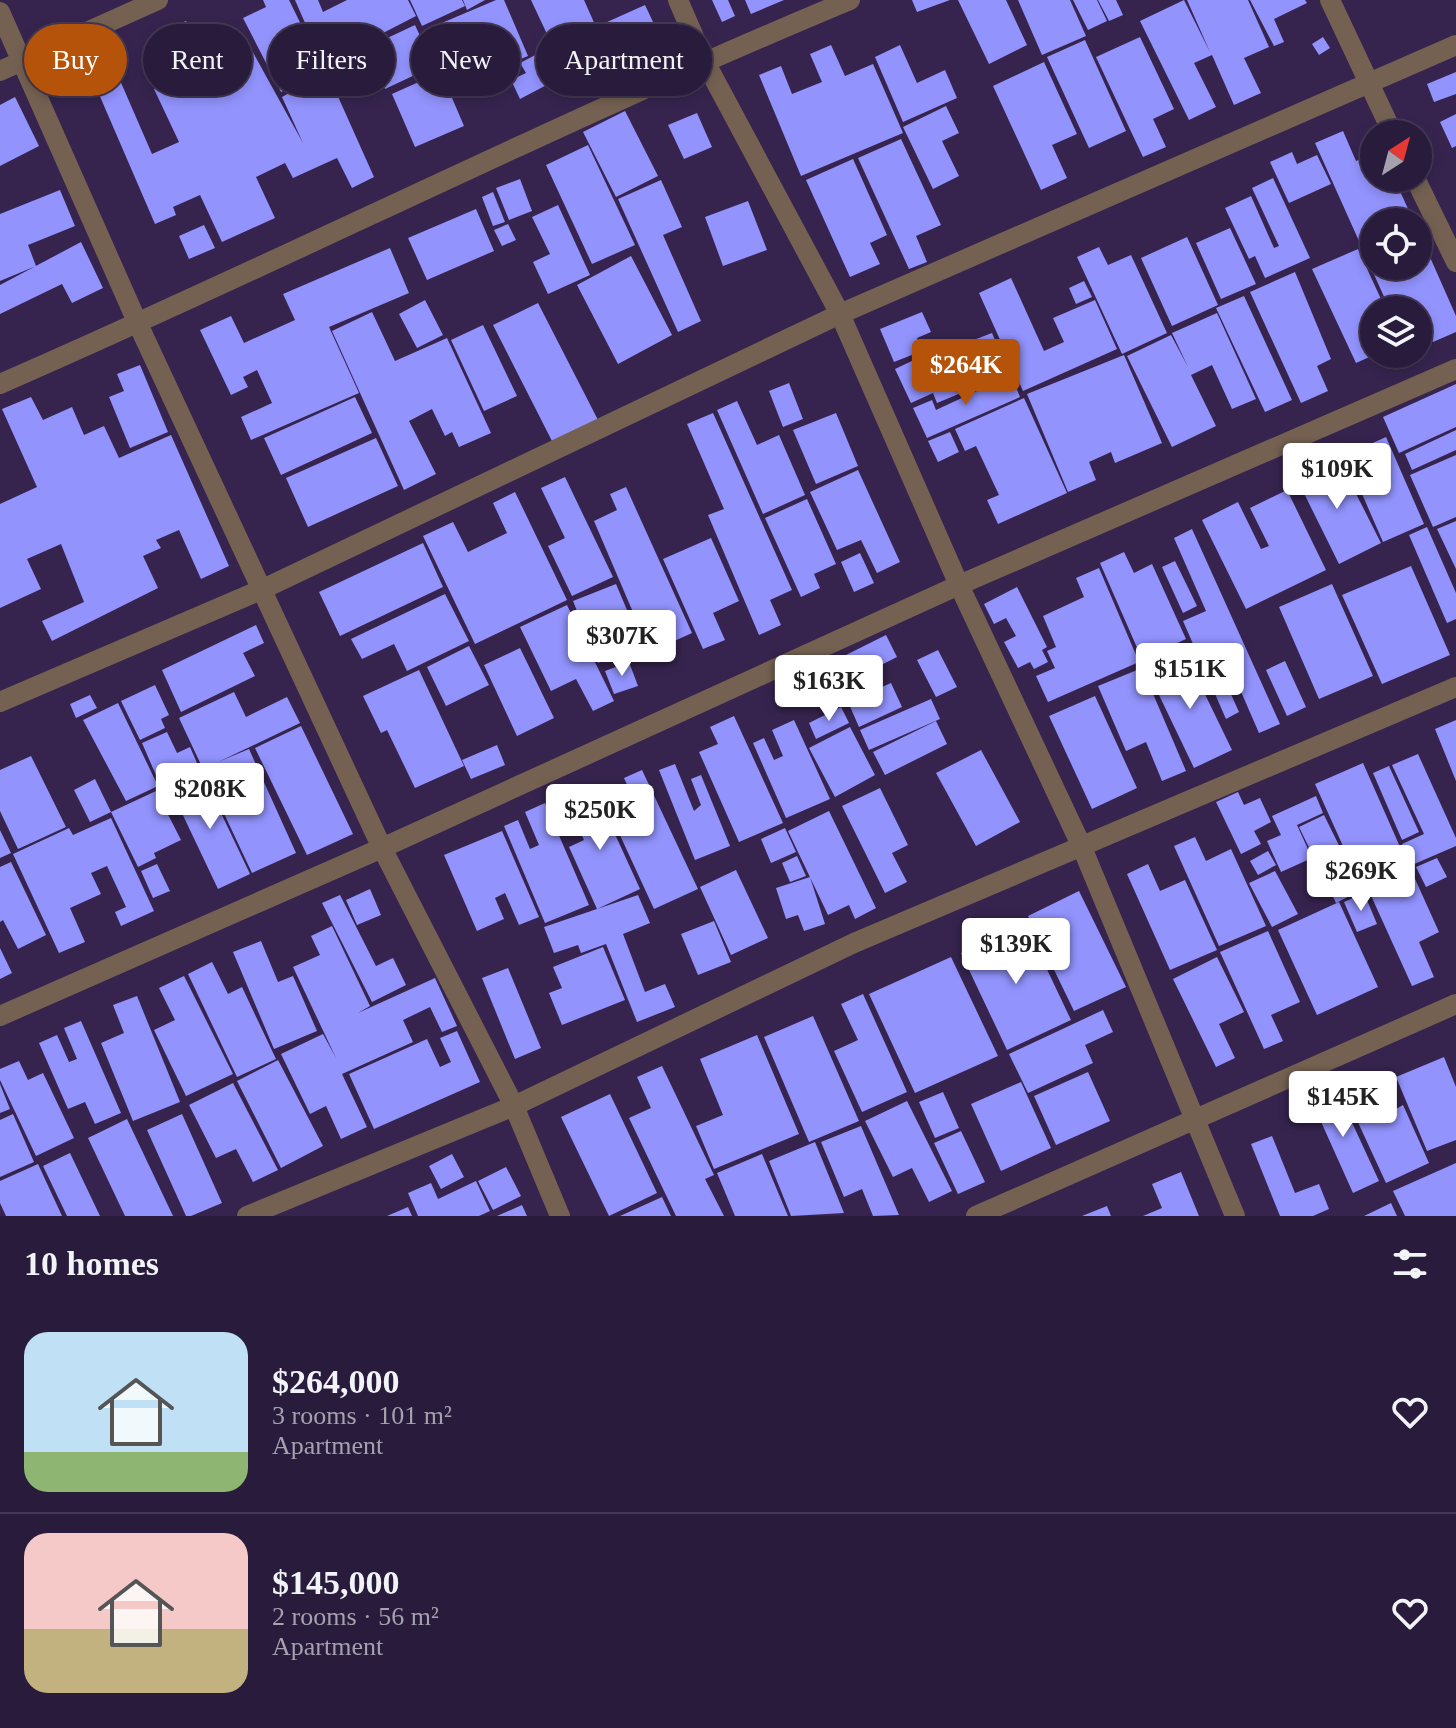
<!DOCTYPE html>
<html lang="en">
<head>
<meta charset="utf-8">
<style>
	body { margin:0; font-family:Georgia,serif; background:#302442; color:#f1f3f6; height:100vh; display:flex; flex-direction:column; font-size:30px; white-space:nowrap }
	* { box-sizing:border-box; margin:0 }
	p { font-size:26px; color:#a5a1af }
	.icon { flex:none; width:44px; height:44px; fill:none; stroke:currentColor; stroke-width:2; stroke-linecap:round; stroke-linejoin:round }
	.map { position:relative; height:1216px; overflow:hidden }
	.side { display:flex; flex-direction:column; background:#281b3b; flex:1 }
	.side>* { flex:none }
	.top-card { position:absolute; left:24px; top:24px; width:800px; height:72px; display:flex; gap:16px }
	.needle { width:52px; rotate:36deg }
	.buttons { position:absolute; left:1360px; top:120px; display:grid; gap:16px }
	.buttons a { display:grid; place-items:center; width:72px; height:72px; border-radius:50%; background:#281b3b; box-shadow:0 4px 12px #0003,0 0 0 2px #443955; font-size:40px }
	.price { position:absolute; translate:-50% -68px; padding:0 18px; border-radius:8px; background:#fff; color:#222; font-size:26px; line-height:52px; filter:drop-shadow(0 2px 4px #0008) }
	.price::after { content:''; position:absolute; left:50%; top:48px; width:24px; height:18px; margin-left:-12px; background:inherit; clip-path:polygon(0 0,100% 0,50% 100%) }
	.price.on { background:#b45309; color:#fff }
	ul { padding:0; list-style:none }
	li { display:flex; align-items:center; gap:24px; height:200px; padding:0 24px }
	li+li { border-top:2px solid #443955 }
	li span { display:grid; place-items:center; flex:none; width:224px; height:160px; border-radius:24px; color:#555 }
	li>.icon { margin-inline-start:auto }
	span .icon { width:96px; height:96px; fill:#fffc; stroke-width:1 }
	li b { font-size:34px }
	h2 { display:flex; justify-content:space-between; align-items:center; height:96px; padding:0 24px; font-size:34px }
	.pill { padding:0 28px; border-radius:36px; background:#281b3b; box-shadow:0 4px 12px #0003,0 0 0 2px #443955; font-size:28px; line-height:72px }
	.pill.on { background:#b45309; color:#fff }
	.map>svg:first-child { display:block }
	.building { fill:#9293fd }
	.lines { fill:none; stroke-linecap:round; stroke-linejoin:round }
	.street { stroke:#746151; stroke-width:20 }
</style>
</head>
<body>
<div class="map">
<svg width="1456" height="1216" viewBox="0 0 1456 1216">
	<rect width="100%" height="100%" fill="#36244f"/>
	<path class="building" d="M263 0H289L324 71 281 92 243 18 266 7Z
		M295 0H318L323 12 347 0H408L416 16 323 64Z
		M410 0H462L465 6 422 26Z
		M463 0H485L467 10Z
		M496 0H504L528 56 456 87 430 28Z
		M531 0H584L596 27 645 5 662 41 570 83Z
		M712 0H728L735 16 722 22Z
		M745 0H784L751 14Z
		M912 0H950L917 12Z
		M958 0H1006L1027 45 989 64Z
		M1018 0H1070L1086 36 1042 55Z
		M1073 0H1097L1107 21 1088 30Z
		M1098 0H1116L1123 15 1109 21Z
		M1184 0 1210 52 1187 0H1248L1269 47 1244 58 1261 93 1234 105 1212 55 1194 63 1216 107 1189 120 1140 21Z
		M1250 0H1305L1307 3 1274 19 1284 42 1274 46Z
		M186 21 200 50 222 39 231 57 250 47 303 143 282 97 327 72 374 177 352 188 337 158 293 178 285 163 256 177 275 218 222 242 200 195 173 207 176 215 155 224 86 64 109 55 152 154 179 142 154 89 178 79 158 34Z
		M415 25 434 66 385 89 366 48Z
		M1140 37 1174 109 1153 119 1166 147 1143 157 1096 57Z
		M1323 37 1330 48 1319 55 1312 44Z
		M1085 40 1126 131 1089 148 1047 57Z
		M831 45 845 76 873 64 903 133 801 176 759 75 781 66 792 94 822 82 810 54Z
		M900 45 917 83 945 70 957 98 903 122 875 57Z
		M362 48 377 77 340 95 326 67Z
		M545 50 560 78 520 99 511 80 526 73 520 63Z
		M1044 62 1077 134 1052 145 1067 178 1041 190 993 86Z
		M441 72 464 126 415 147 392 94Z
		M1456 72V94L1434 102 1427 84Z
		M15 97 39 146 0 166V105Z
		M946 106 959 133 942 141 959 176 933 189 903 127Z
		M625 111 658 176 616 197 583 132Z
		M697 113 712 147 684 159 668 125Z
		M1456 114V146L1452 148 1440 122Z
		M1343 131 1356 161 1374 154V178H1394L1414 222H1374V266H1418V230L1456 316V332L1433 342 1419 310H1390L1315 143Z
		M901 139 941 225 916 236 927 262 909 269 858 158Z
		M588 145 635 245 592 264 546 165Z
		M1292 152 1297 164 1317 155 1331 184 1289 203 1270 162Z
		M853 159 887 235 870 243 880 264 850 277 806 180Z
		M1273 178 1310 258 1265 278 1255 256 1249 259 1225 208 1251 196 1274 248 1279 246 1252 188Z
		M520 179 532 211 509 220 496 188Z
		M661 180 682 227 663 235 701 321 678 332 618 199Z
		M60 190 75 226 28 245 36 266 0 281V214Z
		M493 192 505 222 493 226 482 197Z
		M748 201 767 250 723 266 705 217Z
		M558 205 590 275 548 294 533 262 550 254 532 217Z
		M476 209 494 251 427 280 408 238Z
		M508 224 516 240 502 246 494 230Z
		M204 225 215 248 189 259 179 236Z
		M1230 228 1256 284 1221 299 1196 243Z
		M1187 237 1218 305 1172 326 1141 258Z
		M81 242 103 288 72 303 62 284 0 314V285Z
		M1099 247 1108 265 1131 255 1167 333 1122 354 1077 257Z
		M390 248 409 293 329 327 359 393 251 440 241 417 272 403 257 370 243 377 248 387 231 395 200 330 231 316 244 343 295 320 283 294Z
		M1358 249 1386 310H1374V355L1356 363 1312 269Z
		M631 256 672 335 618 364 577 285Z
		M1295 272 1331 359 1317 366 1328 391 1301 403 1250 292Z
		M1011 278 1044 351 1064 342 1053 318 1095 300 1117 349 1023 391 979 293Z
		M1084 281 1092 297 1076 304 1069 288Z
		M1244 296 1292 400 1265 412 1216 308Z
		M425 300 443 335 417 348 399 314Z
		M538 303 598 420 553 443 493 325Z
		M372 312 395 361 447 338 491 433 459 447 452 432 445 436 432 409 409 421 436 474 404 490 332 331Z
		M922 312 931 332 917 338 922 351 894 362 880 329Z
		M1217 313 1256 399 1232 409 1212 365 1191 375 1216 426 1172 447 1127 356 1171 335 1188 367 1172 333Z
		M483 325 517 396 484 411 451 340Z
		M992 333 1009 373 937 403 933 393 911 403 895 369 916 359 925 378 978 356 971 341Z
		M1124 355 1162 443 1115 463 1111 452 1089 462 1096 480 1068 492 1027 394Z
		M140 365 168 432 130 448 109 397 124 391 117 374Z
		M1011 375 1020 397 927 438 913 408 932 400 936 410Z
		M789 383 803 419 783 427 769 391Z
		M1456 384V427L1399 453 1383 417Z
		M31 397 43 420 72 407 84 435 104 426 119 458 171 435 229 566 201 579 179 530 156 540 161 548 143 556 158 588 52 641 42 621 84 602 61 544 27 559 41 589 0 608V504L37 487 2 409Z
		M355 397 372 433 281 475 264 438Z
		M1024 398 1067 493 998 524 987 500 999 495 976 446 965 451 955 429Z
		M737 401 757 445 779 435 805 495 763 514 717 410Z
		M713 413 792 590 770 600 781 625 759 635 708 515 724 509 687 424Z
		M836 413 858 466 816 484 793 430Z
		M1456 430V450L1412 470 1405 454Z
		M950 432 959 452 938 462 928 441Z
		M1386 437 1424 524 1383 542 1359 487 1380 478 1366 446Z
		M376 438 398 486 308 527 286 478Z
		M1315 455 1329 485 1347 476 1381 543 1339 564 1291 467Z
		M1456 455V517L1433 527 1410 475Z
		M858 470 900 562 877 573 861 540 837 550 810 492Z
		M565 477 613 577 572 596 548 546 565 538 541 488Z
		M626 487 692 633 650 652 594 521 617 510 610 494Z
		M1287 490 1326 570 1246 609 1202 520 1238 502 1261 549 1269 546 1250 508Z
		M515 492 567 600 475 644 423 536 453 522 468 552 507 533 493 503Z
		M807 499 836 564 814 574 820 588 801 597 765 518Z
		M1456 521V569L1437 529Z
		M1427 527 1456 593V619L1447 623 1409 535Z
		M1192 529 1280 724 1259 733 1235 678 1225 681 1239 712 1226 719 1183 621 1206 611 1174 538Z
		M711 538 739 601 713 613 725 640 703 649 663 559Z
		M423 543 443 587 340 636 319 592Z
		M1124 552 1134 573 1152 564 1186 639 1142 659 1100 563Z
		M860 553 874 583 854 592 841 562Z
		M1175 561 1197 606 1183 613 1162 567Z
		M1411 566 1450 655 1382 684 1342 595Z
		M1099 568 1139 662 1048 702 1036 676 1055 668 1047 651 1056 647 1043 616 1084 597 1076 578Z
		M616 584 635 629 614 638 621 653 598 663 573 601Z
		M1332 584 1373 676 1319 699 1279 607Z
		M1017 587 1047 647 1042 650 1048 662 1034 669 1030 662 1018 668 1004 642 1016 636 1006 618 994 624 984 604Z
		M445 594 469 641 407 671 394 644 362 659 351 639Z
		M567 605 614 701 593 711 576 679 551 691 520 627Z
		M256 625 264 643 243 653 255 676 181 712 162 670Z
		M886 635 897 657 857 677 846 655Z
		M469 646 489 685 446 706 427 667Z
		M520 648 554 718 517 736 484 665Z
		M938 650 957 687 936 697 917 660Z
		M1186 655 1232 750 1194 768 1148 672Z
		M1285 661 1306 707 1287 716 1266 670Z
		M629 662 638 686 614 694 605 671Z
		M1142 668 1186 771 1162 781 1146 742 1126 751 1098 686Z
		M419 670 464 766 415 788 387 730 381 733 363 696Z
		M891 683 902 707 859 727 848 702Z
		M155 685 169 715 161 719 165 728 140 740 121 701Z
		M234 692 246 717 287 697 300 723 218 762 249 749 296 853 252 873 179 718Z
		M90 695 97 708 76 718 70 704Z
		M1095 696 1137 788 1092 809 1049 716Z
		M931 699 940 719 869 750 860 730Z
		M118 703 158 786 126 801 83 720Z
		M841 707 849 723 816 739 809 723Z
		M734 716 783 823 739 842 699 752 718 744 710 727Z
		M794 720 830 799 786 818 753 743 764 738 774 760 783 756 772 730Z
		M1456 720V781L1435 729Z
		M936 721 947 744 885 775 873 752Z
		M301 726 353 834 307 855 255 748Z
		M850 727 875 775 835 797 809 748Z
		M167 732 177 753 190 747 201 772 162 789 142 743Z
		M497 745 505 765 471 779 462 760Z
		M981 750 1020 822 976 846 936 773Z
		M1418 754 1456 838V846L1412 865 1402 844 1424 834 1392 765Z
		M31 756 66 827 18 849 0 811V770Z
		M1363 763 1408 865 1361 886 1315 784Z
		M675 764 694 811 701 805 691 779 701 775 730 846 695 860 659 770Z
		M1389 766 1419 832 1402 840 1373 773Z
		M642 770 698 889 654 909 613 820 638 809 624 778Z
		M202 773 250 874 218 889 170 788Z
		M95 779 111 812 156 791 181 840 154 853 156 858 138 867 111 812 90 822 74 790Z
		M594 788 640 889 597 909 569 847 584 840 566 801Z
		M880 788 908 845 892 853 907 882 885 893 842 806Z
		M1238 792 1244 805 1260 798 1271 822 1254 831 1261 844 1241 854 1216 802Z
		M1316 796 1323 813 1297 825 1312 858 1281 872 1267 841 1281 835 1272 816Z
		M545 803 589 905 545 923 504 826 518 820 530 849 539 845 525 812Z
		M829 811 876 908 855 919 849 905 828 915 788 831Z
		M1324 815 1361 890 1336 903 1299 827Z
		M111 818 154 911 121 926 115 912 126 907 107 866 91 873 101 894 70 908 85 942 59 953 13 854 69 828 73 835Z
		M785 828 796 852 771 863 761 839Z
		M0 830 11 853 0 858Z
		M502 831 539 917 519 925 505 893 495 898 504 919 477 931 444 855Z
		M1195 837 1206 861 1231 849 1266 926 1219 946 1174 846Z
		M1268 851 1276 865 1258 875 1250 861Z
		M797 856 806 876 790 882 782 863Z
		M1437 858 1447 877 1426 887 1416 867Z
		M11 862 46 935 18 949 3 920 0 922V867Z
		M157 864 170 891 153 898 141 871Z
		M1148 864 1160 891 1185 880 1217 950 1170 970 1127 874Z
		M736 870 768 938 731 955 700 887Z
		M1411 870 1439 932 1419 942 1434 977 1412 986 1368 889Z
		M1275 871 1298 914 1272 927 1249 883Z
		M810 877 825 924 804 931 798 915 786 919 776 888Z
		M370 889 381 915 357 925 346 900Z
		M1079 891 1126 987 1074 1011 1028 916Z
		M1364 893 1377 924 1357 932 1344 902Z
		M340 895 376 966 393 958 406 985 372 1002 322 903Z
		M638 895 650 923 623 934 645 992 665 984 675 1007 637 1022 606 944 581 953 578 945 554 953 544 927Z
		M1339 902 1378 987 1317 1015 1278 930Z
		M714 921 731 962 698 975 681 934Z
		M1025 923 1071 1020 1007 1050 961 953Z
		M332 926 370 1006 358 1013 435 978 457 1026 442 1032 430 1007 403 1020 413 1042 342 1074 367 1127 341 1139 326 1106 310 1114 281 1054 323 1034 336 1058 293 967 320 955 311 936Z
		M1268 931 1300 1002 1271 1015 1283 1041 1264 1049 1220 952Z
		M261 941 278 982 293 976 317 1031 274 1049 233 952Z
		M603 947 625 1000 562 1025 549 993 562 988 553 967Z
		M0 948 12 973 0 979Z
		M951 957 998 1056 915 1093 869 994Z
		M1217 957 1244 1012 1219 1024 1235 1058 1216 1067 1173 979Z
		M212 962 228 994 242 987 276 1059 237 1077 188 974Z
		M508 968 541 1048 515 1059 482 978Z
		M184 976 233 1074 186 1096 154 1030 175 1020 159 988Z
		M863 994 907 1092 862 1112 834 1051 858 1040 841 1004Z
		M137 996 180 1102 133 1121 101 1043 124 1033 113 1005Z
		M1103 1010 1113 1032 1085 1045 1093 1063 1028 1093 1009 1054Z
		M813 1016 859 1121 809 1142 764 1037Z
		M81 1021 121 1113 95 1124 85 1102 68 1109 39 1043 57 1035 69 1062 77 1059 64 1028Z
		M457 1031 480 1082 374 1129 349 1074 427 1039 440 1067 451 1062 440 1038Z
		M757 1035 799 1134 714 1169 696 1126 723 1115 700 1059Z
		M1444 1057 1456 1087V1140L1427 1151 1396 1077Z
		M278 1060 323 1146 281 1168 237 1081Z
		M19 1061 28 1080 43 1073 74 1138 36 1156 0 1080V1069Z
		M662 1066 714 1175 705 1179 724 1216H676L629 1118 651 1108 637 1077Z
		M1088 1072 1110 1121 1056 1145 1034 1096Z
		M1369 1081 1385 1115 1403 1105 1429 1163 1386 1183 1344 1092Z
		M1021 1082 1051 1148 1001 1171 971 1104Z
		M233 1083 278 1170 253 1182 236 1149 216 1158 189 1105Z
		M0 1084 10 1109 0 1113Z
		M1337 1090 1379 1181 1353 1193 1318 1115 1304 1122 1298 1108Z
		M943 1092 959 1128 935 1138 919 1102Z
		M610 1094 657 1193 609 1216 561 1117Z
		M907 1101 952 1191 929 1202 912 1168 893 1177 865 1121Z
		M13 1114 34 1162 0 1177V1120Z
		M182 1114 222 1203 191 1216H186L147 1130Z
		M127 1119 173 1216H125L88 1138Z
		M861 1126 899 1215 873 1216 862 1189 844 1197 821 1142Z
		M961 1131 985 1182 958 1194 934 1143Z
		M1272 1136 1295 1193 1319 1184 1329 1209 1313 1216H1280L1251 1144Z
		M815 1142 844 1213 791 1216 769 1161Z
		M70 1153 100 1216H67L43 1166Z
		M452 1154 464 1177 441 1189 429 1166Z
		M762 1154 788 1216H735L717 1173Z
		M1456 1163V1216H1405L1393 1191Z
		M38 1164 62 1216H6L0 1203V1181Z
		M506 1167 521 1196 493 1210 478 1181Z
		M1181 1172 1199 1216H1143L1162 1208 1152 1184Z
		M476 1181 490 1211 479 1216H418L408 1193 431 1183 438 1199Z
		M662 1197 671 1216H620Z
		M1391 1203 1397 1216H1364Z
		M522 1205 527 1216H497Z
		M1107 1206 1111 1216H1082Z
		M408 1207 412 1216H387Z"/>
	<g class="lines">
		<path class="street" d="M678 0 704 60 840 314 959 585 1081 845 1235 1216
			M1330 0 1393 134
			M0 12 138 324 382 848 514 1106 560 1216
			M0 71 158 0
			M1415 178 1456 262
			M0 384C285 260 563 119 850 0
			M0 702 263 589 840 314 1456 45
			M0 1016 382 848 959 585 1456 369
			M247 1216 514 1106 854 943 1456 687
			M976 1216 1456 1004"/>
	</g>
</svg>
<div class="buttons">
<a><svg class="needle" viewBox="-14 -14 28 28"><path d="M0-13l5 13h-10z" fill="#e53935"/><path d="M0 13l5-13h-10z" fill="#a5a1af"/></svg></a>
<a><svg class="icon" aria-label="locate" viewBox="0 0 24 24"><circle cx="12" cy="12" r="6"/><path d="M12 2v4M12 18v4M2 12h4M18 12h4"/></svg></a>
<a><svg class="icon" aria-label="layers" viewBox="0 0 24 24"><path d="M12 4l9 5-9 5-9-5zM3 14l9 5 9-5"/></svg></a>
</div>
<b class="price on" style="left:966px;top:407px">$264K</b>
<b class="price" style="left:1337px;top:511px">$109K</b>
<b class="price" style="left:622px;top:678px">$307K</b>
<b class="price" style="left:1190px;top:711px">$151K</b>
<b class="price" style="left:829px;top:723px">$163K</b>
<b class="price" style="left:210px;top:831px">$208K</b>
<b class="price" style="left:600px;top:852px">$250K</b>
<b class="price" style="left:1361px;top:913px">$269K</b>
<b class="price" style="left:1016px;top:986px">$139K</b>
<b class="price" style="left:1343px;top:1139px">$145K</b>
<div class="top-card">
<a class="pill on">Buy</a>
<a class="pill">Rent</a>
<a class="pill">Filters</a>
<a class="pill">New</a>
<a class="pill">Apartment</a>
</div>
</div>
<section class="side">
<h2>10 homes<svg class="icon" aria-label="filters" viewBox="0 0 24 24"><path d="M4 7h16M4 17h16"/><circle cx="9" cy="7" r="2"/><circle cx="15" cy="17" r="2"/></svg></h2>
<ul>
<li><span style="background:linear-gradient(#bfe0f5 75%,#8fb573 0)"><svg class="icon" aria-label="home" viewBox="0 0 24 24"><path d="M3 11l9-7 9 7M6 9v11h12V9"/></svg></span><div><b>$264,000</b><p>3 rooms · 101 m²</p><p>Apartment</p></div><svg class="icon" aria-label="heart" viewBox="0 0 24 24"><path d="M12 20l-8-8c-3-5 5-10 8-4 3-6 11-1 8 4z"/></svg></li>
<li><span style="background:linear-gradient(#f6c9c9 60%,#c2b280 0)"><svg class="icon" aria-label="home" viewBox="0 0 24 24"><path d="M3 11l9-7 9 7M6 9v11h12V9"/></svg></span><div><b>$145,000</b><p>2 rooms · 56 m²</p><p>Apartment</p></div><svg class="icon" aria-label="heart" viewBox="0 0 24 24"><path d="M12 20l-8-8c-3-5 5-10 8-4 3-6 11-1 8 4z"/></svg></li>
</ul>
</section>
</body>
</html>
